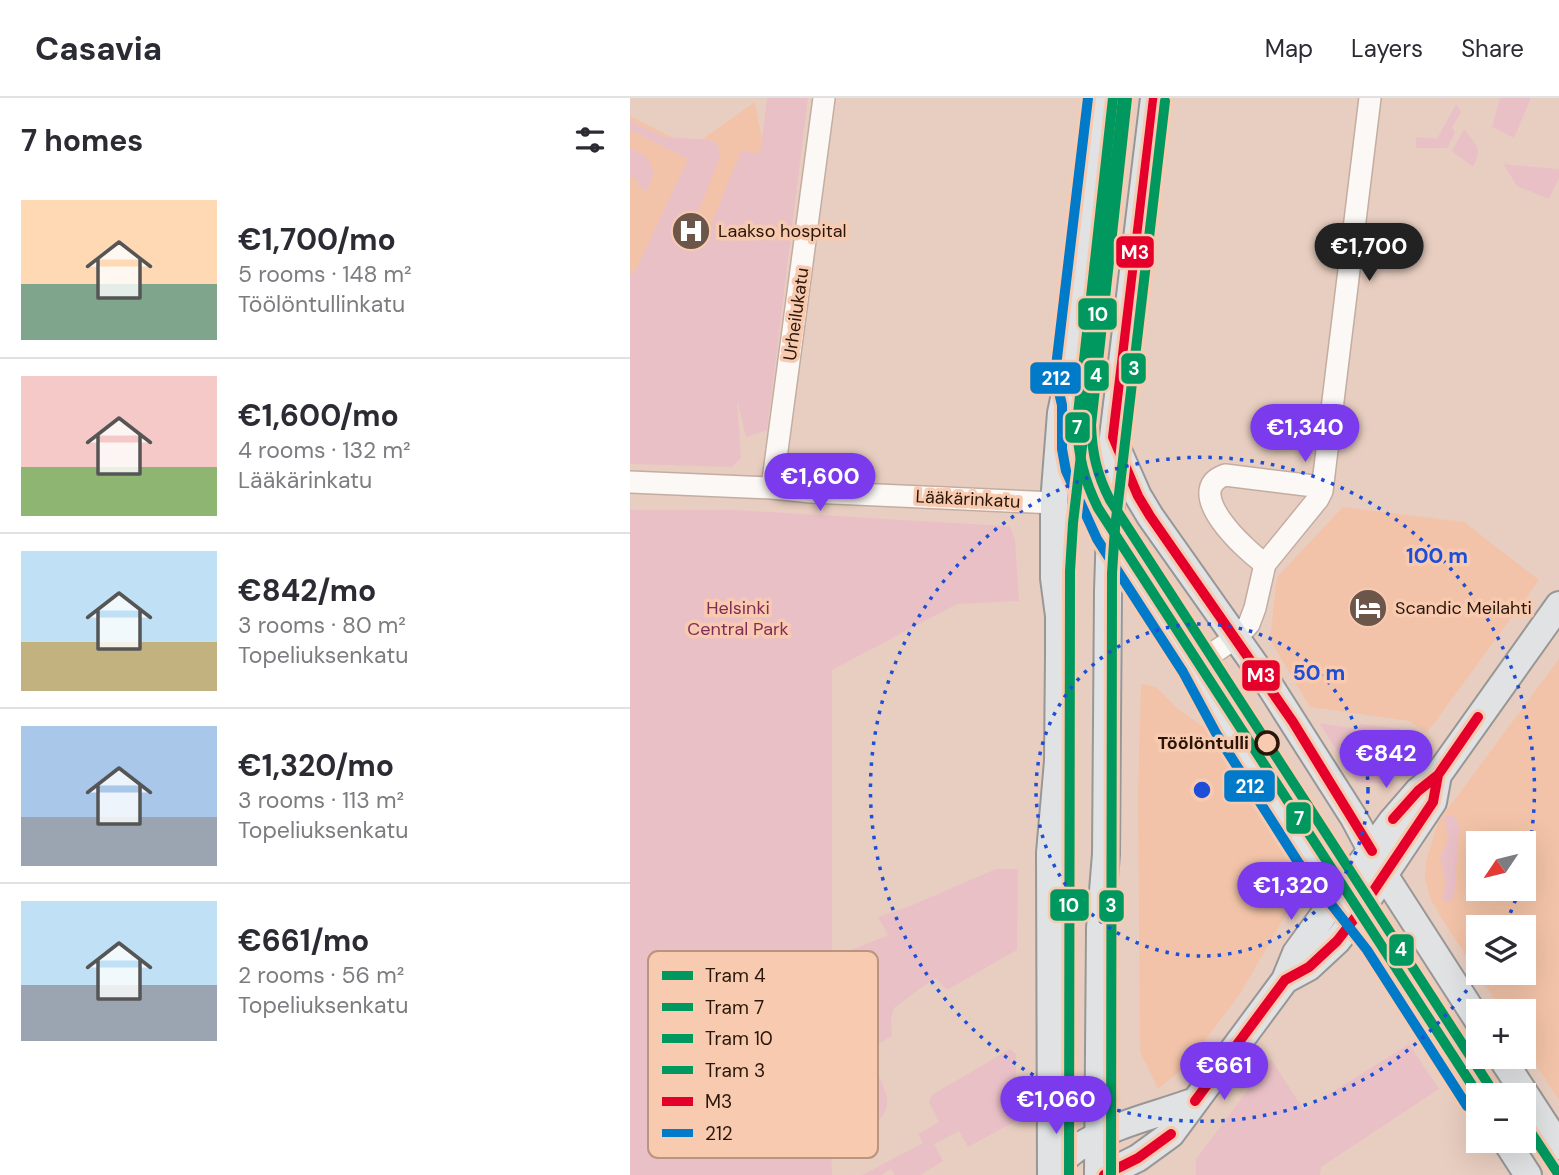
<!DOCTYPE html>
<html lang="en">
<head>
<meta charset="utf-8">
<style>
	body { margin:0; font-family:"DM Sans",sans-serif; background:#f7f7f7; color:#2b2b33; height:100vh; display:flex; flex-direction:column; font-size:26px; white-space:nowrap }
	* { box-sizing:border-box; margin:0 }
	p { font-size:23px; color:#7c7c81 }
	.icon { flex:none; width:38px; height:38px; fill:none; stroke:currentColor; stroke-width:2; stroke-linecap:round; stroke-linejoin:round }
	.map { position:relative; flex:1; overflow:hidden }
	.details { display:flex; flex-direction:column; background:#fff; width:630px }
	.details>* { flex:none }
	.needle { width:46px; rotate:235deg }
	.controls { position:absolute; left:836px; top:733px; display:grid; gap:14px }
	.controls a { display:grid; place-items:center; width:70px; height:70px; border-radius:0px; background:#fff; box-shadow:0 7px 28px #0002; font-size:35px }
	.price { position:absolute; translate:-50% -60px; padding:0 16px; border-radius:24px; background:#7c3aed; color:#fff; font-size:23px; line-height:46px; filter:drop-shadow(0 2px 4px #0008) }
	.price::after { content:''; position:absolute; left:50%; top:42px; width:21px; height:16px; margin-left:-10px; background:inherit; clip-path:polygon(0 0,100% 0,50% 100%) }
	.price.selected { background:#222; color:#fff }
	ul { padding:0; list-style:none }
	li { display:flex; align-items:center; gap:21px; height:175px; padding:0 21px }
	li+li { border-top:2px solid #e1e1e2 }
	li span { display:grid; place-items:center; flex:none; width:196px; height:140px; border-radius:0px; color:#555 }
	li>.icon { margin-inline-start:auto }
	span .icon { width:84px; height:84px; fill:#fffc; stroke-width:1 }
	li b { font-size:30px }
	h2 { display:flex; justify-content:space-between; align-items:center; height:84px; padding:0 21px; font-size:30px }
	header { display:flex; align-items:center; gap:42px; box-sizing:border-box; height:98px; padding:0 35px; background:#fff; border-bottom:2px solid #e1e1e2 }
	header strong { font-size:33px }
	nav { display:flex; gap:38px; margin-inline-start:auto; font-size:24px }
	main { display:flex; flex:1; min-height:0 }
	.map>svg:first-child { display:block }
	.built { fill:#f2c3a8; fill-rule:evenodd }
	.green { fill:#eac0c7 }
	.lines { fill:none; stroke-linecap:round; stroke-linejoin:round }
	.minor-casing { stroke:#c3ada1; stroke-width:24 }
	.major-casing { stroke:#989795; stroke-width:30 }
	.minor { stroke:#fcf8f6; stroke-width:21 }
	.major { stroke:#e0e2e3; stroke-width:26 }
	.bus-1-casing { stroke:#f8cab0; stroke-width:16 }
	.bus-2-casing { stroke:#f8cab0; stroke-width:16 }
	.bus-1 { stroke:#e4002b; stroke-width:10 }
	.bus-2 { stroke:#007ac9; stroke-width:10 }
	.tram-1-casing { stroke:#f8cab0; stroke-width:16 }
	.tram-2-casing { stroke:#f8cab0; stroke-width:16 }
	.tram-3-casing { stroke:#f8cab0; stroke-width:16 }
	.tram-4-casing { stroke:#f8cab0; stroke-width:16 }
	.tram-1 { stroke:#00985f; stroke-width:10 }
	.tram-2 { stroke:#00985f; stroke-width:10 }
	.tram-3 { stroke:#00985f; stroke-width:10 }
	.tram-4 { stroke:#00985f; stroke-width:10 }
	.ring { fill:none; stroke:#1d4ed8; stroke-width:3.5; stroke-dasharray:3.5 7 }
	.stop-dot { fill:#f8cab0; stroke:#2a1609; stroke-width:3.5 }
	.labels { text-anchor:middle; stroke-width:7; stroke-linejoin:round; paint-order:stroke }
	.poi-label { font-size:18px; fill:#2a1609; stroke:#f8cab0; text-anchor:start }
	.street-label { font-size:18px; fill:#2a1609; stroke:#f8cab0 }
	.park-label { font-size:18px; fill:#802c58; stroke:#f8cab0 }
	.stop-label { font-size:18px; font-weight:bold; fill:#2a1609; stroke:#f8cab0; text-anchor:end }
	.key { fill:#f8cab0; stroke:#ba947e; stroke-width:2 }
	.key-label { font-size:19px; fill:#2a1609 }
	.centre { fill:#1d4ed8; stroke:#f8cab0; stroke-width:3.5 }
	.ring-label { font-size:21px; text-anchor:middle; font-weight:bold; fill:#1d4ed8; stroke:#f8cab0; stroke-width:7; stroke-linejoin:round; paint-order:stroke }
	.line-badge { stroke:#f8cab0; stroke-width:2.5 }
	.badge-label { font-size:19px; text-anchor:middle; font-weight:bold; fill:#fff }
</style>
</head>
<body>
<header>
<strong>Casavia</strong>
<nav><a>Map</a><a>Layers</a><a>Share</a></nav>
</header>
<main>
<section class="details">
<h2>7 homes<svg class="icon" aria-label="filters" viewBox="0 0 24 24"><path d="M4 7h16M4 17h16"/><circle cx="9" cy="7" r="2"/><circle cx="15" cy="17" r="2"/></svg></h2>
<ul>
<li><span style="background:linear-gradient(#ffd9b3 60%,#7fa58c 0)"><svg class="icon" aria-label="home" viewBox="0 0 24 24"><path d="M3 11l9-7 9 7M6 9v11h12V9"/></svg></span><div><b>€1,700/mo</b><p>5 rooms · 148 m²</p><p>Töölöntullinkatu</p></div></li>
<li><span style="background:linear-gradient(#f6c9c9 65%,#8fb573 0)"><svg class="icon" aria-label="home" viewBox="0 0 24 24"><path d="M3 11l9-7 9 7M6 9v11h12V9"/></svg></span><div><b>€1,600/mo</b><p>4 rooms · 132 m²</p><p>Lääkärinkatu</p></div></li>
<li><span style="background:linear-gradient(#bfe0f5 65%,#c2b280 0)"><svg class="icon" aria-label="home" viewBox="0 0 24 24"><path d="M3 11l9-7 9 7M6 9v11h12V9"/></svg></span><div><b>€842/mo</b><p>3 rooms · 80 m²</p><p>Topeliuksenkatu</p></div></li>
<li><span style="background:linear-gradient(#a9c7e8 65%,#9aa5b1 0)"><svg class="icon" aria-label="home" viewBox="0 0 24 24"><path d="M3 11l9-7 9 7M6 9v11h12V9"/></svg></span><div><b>€1,320/mo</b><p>3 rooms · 113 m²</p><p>Topeliuksenkatu</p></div></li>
<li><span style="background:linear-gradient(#bfe0f5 60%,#9aa5b1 0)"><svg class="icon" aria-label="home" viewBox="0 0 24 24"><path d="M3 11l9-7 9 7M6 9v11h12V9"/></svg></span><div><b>€661/mo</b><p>2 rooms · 56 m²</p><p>Topeliuksenkatu</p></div></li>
</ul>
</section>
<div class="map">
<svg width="929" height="1077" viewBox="0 0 929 1077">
	<rect width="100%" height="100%" fill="#e8cec0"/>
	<path class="built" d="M125 4 132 41 112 230 0 218V18L61 49Z
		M713 409 834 424 909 482 797 635 779 623 680 609 640 542 647 479Z
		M929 561V1002L894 949V914L872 913 812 821 800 800 795 780 796 763 808 724ZM849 746H894V791H849ZM849 830H894V875H849Z
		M511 586 526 589 547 610 575 630 658 763 659 811 610 896 555 969 528 991 510 954 508 696Z"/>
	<path class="green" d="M137 0H178L137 332 116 339 107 302 111 360 102 369 0 366V175L4 176 58 61 0 32V23L34 39 80 42 88 46 90 59 60 134 77 137 111 53 129 55V65Z
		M870 0H901L884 40 862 29Z
		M826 6 831 14 822 29 825 35 817 50H786V39L807 41Z
		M834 31C846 46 853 51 843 69L822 53Z
		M0 50 17 59 24 73 17 93 7 88 9 83 0 79Z
		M873 66 929 71V80L919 101 887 88Z
		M0 412H105L374 428 380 429 385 441 389 503 327 506 202 572V860L258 837 248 819 280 808 366 771H388L387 852 317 892 305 880 264 910 261 921 262 938 234 954C253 987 277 1012 230 1034L221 1022 201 1039 202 1077H0Z
		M689 625 728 631 730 626 771 631 788 644 757 686 727 684Z
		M818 717 826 719 829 729 824 800 820 804H815L812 801 816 786 810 760 818 741 814 720Z
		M779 946 809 991 691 1069 690 1077H566V1061L641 961 674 1012Z
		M380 951 386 956V1023L338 1049 329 1033 304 1046 313 1063 290 1077H265L261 1071 251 1077H232L293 1045 288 1036 309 1024 299 1004 302 997Z"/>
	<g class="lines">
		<g class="minor-casing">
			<path id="minor" d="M0 384 142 390 181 394 424 405
				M142 390 194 0
				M635 466C615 452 551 393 595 377L692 389
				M565 567 607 539 619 526 625 510 635 466 688 401 692 393 740 0"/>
		</g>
		<g class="major-casing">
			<path id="major" d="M445 313 446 350 450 370 479 434 565 567 599 629 680 756 748 844 849 1000
				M486 348 508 398 520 418 640 588 724 720 755 778 849 924
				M655 882 679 869 707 843 728 816 803 704 808 677
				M871 959 929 1048
				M876 1043 898 1077
				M421 1077 420 755 428 663 429 555V518L424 480V405L431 315 439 277 472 0
				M424 1077C428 1071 431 1064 436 1059 470 1028 523 1019 565 1003
				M468 1077 470 830 476 756 478 493 483 339 524 0
				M474 1077 508 1060 541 1036 655 882 666 855 762 723 788 693 808 677 929 507"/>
		</g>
		<use href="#minor" class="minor"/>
		<use href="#major" class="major"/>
		<g class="bus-1-casing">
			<path id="bus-1" d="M524 0 483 339 508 398 520 418 663 624 742 753
				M763 721 788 693 808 677 848 619
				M565 1003 655 882 679 869 707 843 728 816 803 704 808 677
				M474 1077 508 1060 541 1036"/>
		</g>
		<g class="bus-2-casing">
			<path id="bus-2" d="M458 0 425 277 432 307V351L436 373 467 441 553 574 587 637 668 764 737 852 837 1008"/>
		</g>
		<use href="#bus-1" class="bus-1"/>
		<use href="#bus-2" class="bus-2"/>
		<g class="tram-1-casing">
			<path id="tram-1" d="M497 0 461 327C462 355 467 377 480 402L866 998
				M894 1024 929 1077"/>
		</g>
		<g class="tram-2-casing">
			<path id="tram-2" d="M483 0 447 325C448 357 454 382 468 410L849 998"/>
		</g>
		<g class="tram-3-casing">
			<path id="tram-3" d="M439 1077 440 473 443 425 493 0"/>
		</g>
		<g class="tram-4-casing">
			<path id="tram-4" d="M481 1077 482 475 485 430 535 3"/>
		</g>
		<use href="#tram-1" class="tram-1"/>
		<use href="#tram-2" class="tram-2"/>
		<use href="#tram-3" class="tram-3"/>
		<use href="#tram-4" class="tram-4"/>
	</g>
	<g class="ring">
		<circle cx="572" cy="692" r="166"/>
		<path d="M889 792A332 332 0 0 1 875 827M849 875A332 332 0 1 1 895 770"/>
	</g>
	<defs>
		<g id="hospital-disc" transform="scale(2.0125)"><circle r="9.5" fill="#6c5649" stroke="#f8cab0"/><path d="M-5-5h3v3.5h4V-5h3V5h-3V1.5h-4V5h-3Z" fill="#fff"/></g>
		<g id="hotel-disc" transform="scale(2.0125)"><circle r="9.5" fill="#6c5649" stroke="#f8cab0"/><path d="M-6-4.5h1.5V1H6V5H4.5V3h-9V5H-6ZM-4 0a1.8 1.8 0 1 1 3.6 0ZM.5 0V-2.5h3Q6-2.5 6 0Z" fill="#fff"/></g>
	</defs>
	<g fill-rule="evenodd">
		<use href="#hospital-disc" x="61" y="133"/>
		<use href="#hotel-disc" x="738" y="510"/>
	</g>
	<circle class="stop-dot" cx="637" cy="645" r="11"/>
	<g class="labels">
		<g class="poi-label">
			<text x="88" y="139">Laakso hospital</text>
			<text x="765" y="516">Scandic Meilahti</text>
		</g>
		<g class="street-label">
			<text transform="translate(166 216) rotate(-82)" y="6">Urheilukatu</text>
			<text transform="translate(338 401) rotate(3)" y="6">Lääkärinkatu</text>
		</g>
		<g class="park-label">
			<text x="108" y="516">Helsinki<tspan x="108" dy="21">Central Park</tspan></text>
		</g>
		<g class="stop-label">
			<text x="619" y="651">Töölöntulli</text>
		</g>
	</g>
	<rect x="18" y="853" width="230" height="207" rx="10" class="key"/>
	<rect x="32" y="873" width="31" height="9" fill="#00985f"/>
	<rect x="32" y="905" width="31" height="8" fill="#00985f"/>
	<rect x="32" y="936" width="31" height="9" fill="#00985f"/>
	<rect x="32" y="968" width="31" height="8" fill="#00985f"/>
	<rect x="32" y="999" width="31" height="9" fill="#e4002b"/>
	<rect x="32" y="1031" width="31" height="8" fill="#007ac9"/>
	<g class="key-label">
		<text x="75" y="884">Tram 4</text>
		<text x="75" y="916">Tram 7</text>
		<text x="75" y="947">Tram 10</text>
		<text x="75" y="979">Tram 3</text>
		<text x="75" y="1010">M3</text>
		<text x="75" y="1042">212</text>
	</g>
	<circle cx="572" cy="692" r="10" class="centre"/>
	<g class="ring-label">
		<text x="807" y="465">100 m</text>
		<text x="689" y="582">50 m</text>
	</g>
	<g class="line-badge">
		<rect x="485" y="137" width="40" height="34" rx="7" fill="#e4002b"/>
		<rect x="447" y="199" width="41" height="34" rx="7" fill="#00985f"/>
		<rect x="490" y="254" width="27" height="33" rx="7" fill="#00985f"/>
		<rect x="453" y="261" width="27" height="33" rx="7" fill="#00985f"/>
		<rect x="399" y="263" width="53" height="34" rx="7" fill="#007ac9"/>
		<rect x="434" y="313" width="27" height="33" rx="7" fill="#00985f"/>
		<rect x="611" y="561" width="40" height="33" rx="7" fill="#e4002b"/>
		<rect x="593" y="671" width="53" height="34" rx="7" fill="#007ac9"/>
		<rect x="655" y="703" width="27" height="34" rx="7" fill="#00985f"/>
		<rect x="419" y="790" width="41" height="34" rx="7" fill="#00985f"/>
		<rect x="468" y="791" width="27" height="34" rx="7" fill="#00985f"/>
		<rect x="758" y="835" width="27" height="34" rx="7" fill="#00985f"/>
	</g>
	<g class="badge-label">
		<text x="505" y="161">M3</text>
		<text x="468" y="223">10</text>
		<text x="504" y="277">3</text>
		<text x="466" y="284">4</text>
		<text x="426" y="287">212</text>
		<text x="447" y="336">7</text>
		<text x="631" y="584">M3</text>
		<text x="620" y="695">212</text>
		<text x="669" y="727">7</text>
		<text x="439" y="814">10</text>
		<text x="481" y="814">3</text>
		<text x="771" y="858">4</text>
	</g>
</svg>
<div class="controls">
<a><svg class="needle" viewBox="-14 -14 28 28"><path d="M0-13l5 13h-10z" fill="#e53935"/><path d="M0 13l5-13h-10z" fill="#7c7c81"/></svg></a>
<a><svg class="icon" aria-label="layers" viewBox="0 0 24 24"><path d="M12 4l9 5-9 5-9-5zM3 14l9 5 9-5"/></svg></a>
<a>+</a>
<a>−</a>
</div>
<b class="price selected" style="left:739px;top:185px">€1,700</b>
<b class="price" style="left:675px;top:366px">€1,340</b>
<b class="price" style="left:190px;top:415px">€1,600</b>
<b class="price" style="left:756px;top:692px">€842</b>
<b class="price" style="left:661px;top:824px">€1,320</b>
<b class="price" style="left:594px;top:1004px">€661</b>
<b class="price" style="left:426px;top:1038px">€1,060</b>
</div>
</main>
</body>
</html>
